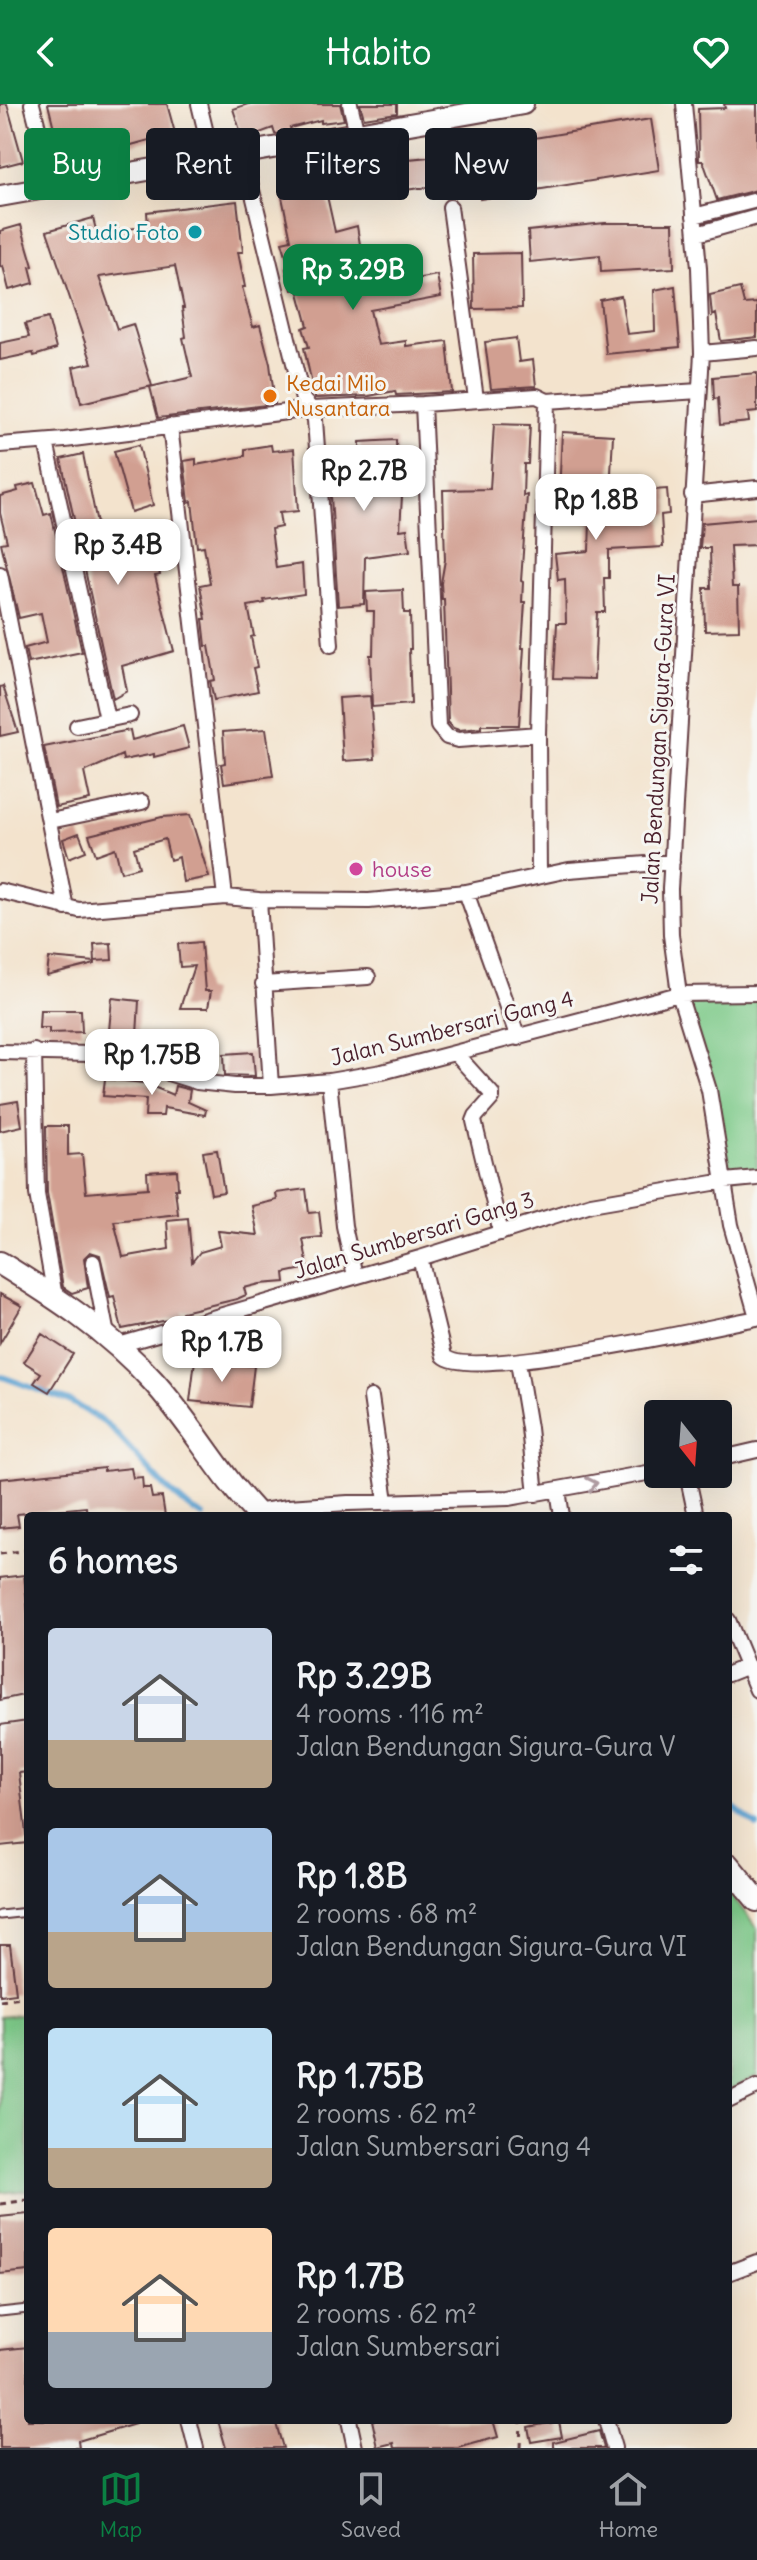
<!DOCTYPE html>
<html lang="en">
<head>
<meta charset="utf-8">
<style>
	body { margin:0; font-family:Delius,sans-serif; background:#20242c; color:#f1f3f6; height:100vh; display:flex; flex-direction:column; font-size:30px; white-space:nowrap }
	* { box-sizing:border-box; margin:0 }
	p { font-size:26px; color:#9ea1a6 }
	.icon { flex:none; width:44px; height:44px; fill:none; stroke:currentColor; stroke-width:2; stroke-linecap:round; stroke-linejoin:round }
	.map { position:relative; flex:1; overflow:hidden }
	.panel { position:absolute; left:24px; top:1408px; width:708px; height:912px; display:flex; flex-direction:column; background:#171b24; border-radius:8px; box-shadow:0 8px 32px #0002 }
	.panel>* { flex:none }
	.top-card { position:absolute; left:24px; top:24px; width:710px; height:72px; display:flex; gap:16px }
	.needle { width:52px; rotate:163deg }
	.buttons { position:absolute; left:644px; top:1296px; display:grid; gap:16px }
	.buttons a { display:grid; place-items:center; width:88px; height:88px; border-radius:8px; background:#171b24; box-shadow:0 8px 32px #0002; font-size:40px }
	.price { position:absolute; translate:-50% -68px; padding:0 18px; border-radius:16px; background:#fff; color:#222; font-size:26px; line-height:52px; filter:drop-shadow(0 2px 4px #0008) }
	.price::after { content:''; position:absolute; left:50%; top:48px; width:24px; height:18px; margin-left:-12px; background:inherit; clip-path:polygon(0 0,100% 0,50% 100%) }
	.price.current { background:#0b8043; color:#fff }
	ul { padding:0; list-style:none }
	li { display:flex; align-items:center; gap:24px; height:200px; padding:0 24px }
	li span { display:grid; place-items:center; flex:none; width:224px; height:160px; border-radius:8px; color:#555 }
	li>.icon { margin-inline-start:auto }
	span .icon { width:96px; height:96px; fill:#fffc; stroke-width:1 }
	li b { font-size:34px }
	h2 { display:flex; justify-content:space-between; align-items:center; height:96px; padding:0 24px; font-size:34px }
	.chip { padding:0 28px; border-radius:8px; background:#171b24; box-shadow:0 8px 32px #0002; font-size:28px; line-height:72px }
	.chip.current { background:#0b8043; color:#fff }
	header { display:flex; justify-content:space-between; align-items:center; height:104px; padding:0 24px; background:#0b8043; color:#fff; font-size:36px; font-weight:600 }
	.menu { display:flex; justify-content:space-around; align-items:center; height:112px; border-top:2px solid #363941; background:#171b24; font-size:22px; color:#9ea1a6 }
	.menu a { display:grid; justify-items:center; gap:4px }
	.menu .current { color:#0b8043 }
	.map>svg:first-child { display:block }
	.green { fill:#7dc988; stroke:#64745a; stroke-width:2 }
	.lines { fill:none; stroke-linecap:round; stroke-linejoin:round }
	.stream { stroke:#5aa0d0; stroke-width:6 }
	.building { fill:#d19f91 }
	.service-casing { stroke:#633c43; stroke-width:11 }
	.minor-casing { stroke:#633c43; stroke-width:18 }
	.secondary-casing { stroke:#633c43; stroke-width:24 }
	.primary-casing { stroke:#633c43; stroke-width:26 }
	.path { stroke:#633c43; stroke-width:3; stroke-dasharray:6 6; stroke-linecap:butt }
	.service { stroke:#fff; stroke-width:7 }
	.minor { stroke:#fff; stroke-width:14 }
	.secondary { stroke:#fff; stroke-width:20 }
	.primary { stroke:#fff; stroke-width:22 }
	.oneway { stroke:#ae9aa0 }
	.culture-dot { fill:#0f9aa8; stroke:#f6f6f2; stroke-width:3 }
	.food-dot { fill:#e8710a; stroke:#f6f6f2; stroke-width:3 }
	.hotel-dot { fill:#d1479c; stroke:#f6f6f2; stroke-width:3 }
	.labels { text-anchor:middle; stroke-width:6; stroke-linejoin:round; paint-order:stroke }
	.culture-label { font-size:22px; fill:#0d838f; stroke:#f6f6f2; text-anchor:end }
	.food-label { font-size:22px; fill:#c56008; stroke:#f6f6f2; text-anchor:start }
	.street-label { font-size:22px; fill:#4a1f2b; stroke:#f6f6f2 }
	.hotel-label { font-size:22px; fill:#b23c85; stroke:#f6f6f2; text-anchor:start }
</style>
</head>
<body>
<header><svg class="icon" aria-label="back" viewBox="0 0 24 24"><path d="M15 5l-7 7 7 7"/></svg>Habito<svg class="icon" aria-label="heart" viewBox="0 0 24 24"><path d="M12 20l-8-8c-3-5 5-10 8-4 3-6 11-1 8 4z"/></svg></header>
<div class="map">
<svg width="757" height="2344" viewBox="0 0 757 2344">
	<rect width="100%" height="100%" fill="#f6f6f2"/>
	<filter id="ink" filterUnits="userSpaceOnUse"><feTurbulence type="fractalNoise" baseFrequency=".0125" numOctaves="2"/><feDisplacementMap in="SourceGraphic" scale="16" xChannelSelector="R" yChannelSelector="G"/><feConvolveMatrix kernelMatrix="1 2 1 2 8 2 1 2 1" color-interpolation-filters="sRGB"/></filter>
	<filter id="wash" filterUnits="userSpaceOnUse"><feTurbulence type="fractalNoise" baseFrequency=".006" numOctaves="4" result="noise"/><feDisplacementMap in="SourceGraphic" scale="32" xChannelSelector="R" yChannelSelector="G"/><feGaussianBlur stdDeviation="1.8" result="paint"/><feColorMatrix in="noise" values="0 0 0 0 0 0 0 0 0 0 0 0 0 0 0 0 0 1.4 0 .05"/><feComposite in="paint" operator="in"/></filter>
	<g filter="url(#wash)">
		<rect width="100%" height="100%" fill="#f3e3cd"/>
		<path class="green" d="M757 894V1071L732 1073 715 987 688 899 692 895Z
			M728 1786 757 1825V1972L728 1987Z
			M28 1910V2086L0 2089V1913Z"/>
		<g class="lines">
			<path class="stream" d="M0 1272 69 1297 93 1311 108 1321 165 1383 189 1404 203 1412
				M728 1699 757 1722"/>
		</g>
		<g id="blocks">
			<path class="building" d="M0 0H7L23 57 0 63Z
				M48 0H167L175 29 113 46 114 51 61 65 52 29 55 28Z
				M248 0H340L344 16 321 19V16L290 24 291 27 275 30 273 24 243 35 233 5Z
				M360 0H397V9L364 14Z
				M724 0H757V86L717 96 703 57H699L698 5 725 4Z
				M651 15 659 66 480 95 476 71 430 79 431 83 404 86 361 96 355 71 409 58V55L438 52 437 43 465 39 466 45Z
				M325 83 335 128 357 122 367 184 437 171 441 193 370 206 378 241 406 237V242L447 237 452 288 396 291 395 287 369 292 315 294 304 244 309 243 303 224 308 222 298 185 292 186 286 165 290 164 282 138 291 136 282 93Z
				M237 97 243 148H238L245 183H242L253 223 260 221 270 260 275 300 158 314 150 283 192 273 183 234 186 233 182 204H184L175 162 99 173 117 225 133 220 152 282 81 299 73 263 92 259 47 127 93 114 97 130 148 122 147 108Z
				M605 119H673L674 164 601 168 600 151 530 158 528 127Z
				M21 121 33 162 30 163 34 179 9 186 3 162 0 163V127Z
				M521 149 522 204 474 205 473 150Z
				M675 182 680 243 606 250 600 196 621 192 627 230 655 227 654 186Z
				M740 184 744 200 757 199V233L721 237 716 210 712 212 710 191Z
				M48 214 56 245 34 252 33 249 0 256V239L29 233 25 220Z
				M516 234 519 258 533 256 536 282 491 285 485 238Z
				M757 269V308L748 309 749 318 720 321 718 294 714 295 713 273Z
				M494 320 530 321 528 360H524L523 392 527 391 521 477 523 478 522 498H525L522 544H524L519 621H481V624L459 626 453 624 448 618 444 495H442L441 479 445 456 443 386 490 385Z
				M562 328 613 331 610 389 667 385 669 410 661 411 663 443 609 446V474H604L605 508H597L594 575 554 574 557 519H566L565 475 558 476 555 450 589 447 590 418 554 419V390H559Z
				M396 336 398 392H402L400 426 407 425 410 447 365 453 364 500 338 502 328 345H360V338Z
				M139 341 153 401 131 408 114 347Z
				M271 341 272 347 294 345 298 407 279 409 281 423 271 425 276 464 302 460 304 490 264 496 265 499 248 502 254 532 251 533 257 563 253 564 258 587 214 596 210 577 215 576 209 542H206L203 515H206L200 481 210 479 204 442 197 443 192 397 189 398 184 357 196 355V361L245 352V345Z
				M83 350 103 449 152 437 160 471 155 472 174 547 122 562 127 587 113 595 61 355Z
				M35 379 44 411 51 409 82 548 28 559 25 544 47 538 41 509 19 514 1 439 7 438 0 409V392L18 387 17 383Z
				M757 414V441L730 442 732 483H738L739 526 705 527 704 484H711L710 444H700L702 419Z
				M403 486 404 509H410L411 545H409L411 600 372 603 370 551H373L374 507H367L366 488Z
				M3 582 18 628 0 632V583Z
				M370 592 375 655 343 657 339 594Z
				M183 622 189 644 154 653V650L123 656 122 651 84 668 90 696 56 703 44 643 130 626 132 636Z
				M266 625 273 672 224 679 221 660 225 659 223 628Z
				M190 711 209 773 183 778 179 753 170 756 165 735 134 744 139 763 121 768 115 744 96 751 89 731 162 713Z
				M79 729 86 747 69 754 63 735Z
				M201 838 205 887H211L208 904H180L194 862 180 863 178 840Z
				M111 839 112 856 95 857 94 840Z
				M49 854 95 858V860L47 872Z
				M112 894 139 897 137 931 108 938Z
				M40 906H81L82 928 49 929V924H39Z
				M253 948 255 972 225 971 224 950Z
				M180 950 201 953 199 968 178 962Z
				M105 975 144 979 173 991 175 982 190 986 188 998 206 1006 205 1011 164 1004 163 1012H145L146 995 103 992Z
				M18 997 22 1022 0 1027V1000Z
				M46 1022H68V1051L82 1050 86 1089 148 1084 147 1068 177 1066 178 1085H175L178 1110 114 1117 123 1153 169 1145 167 1116 188 1114 192 1158 200 1148 221 1142 218 1127 258 1131 252 1102 277 1096 276 1089 306 1085 309 1109 319 1108 322 1133 303 1135 308 1164 284 1169 285 1178 260 1180 244 1184 246 1191 237 1195 182 1208V1212L178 1214 122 1225 114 1192 110 1193 100 1151 90 1148 84 1154 88 1184 72 1189 63 1183 47 1089Z
				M217 1046 224 1088 211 1090 203 1048Z
				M0 1190 22 1202 0 1239Z
				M42 1230 73 1250 49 1288 34 1279 41 1269 24 1258Z
				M195 1256 254 1262 249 1303 190 1297Z
				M104 1364V1367L131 1364 133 1374 142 1373 143 1384H150L152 1394 162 1393 165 1412H87L86 1403 17 1410 19 1422 0 1424V1375Z
				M24 1471 28 1509V1590L0 1596V1474Z
				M28 1617V1668L19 1669 27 1739 0 1742V1621Z
				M0 1841H10L16 1889 0 1891Z
				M28 2110V2167L0 2170V2113Z
				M28 2243V2316H134L135 2320 78 2337 79 2344H0V2246Z
				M218 2316H275L283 2344H226Z
				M372 2316H493L498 2333 458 2344H395L394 2339 378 2343Z
				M559 2317 562 2333 531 2338 528 2323Z
				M599 2327 604 2344H554V2338Z"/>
		</g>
	</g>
	<g filter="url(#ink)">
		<use href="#blocks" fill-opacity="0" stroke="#633c43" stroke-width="2"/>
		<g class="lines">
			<g class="service-casing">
				<path id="service" d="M0 1811 28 1808
					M0 2208 28 2205"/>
			</g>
			<g class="minor-casing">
				<path id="minor" d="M32 0 53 83
					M199 0 212 54
					M350 0 357 29
					M684 0 699 164 702 249 670 785 671 831 679 890 709 986 731 1121 757 1213
					M243 49 303 296 311 305 315 316 331 541
					M450 103 476 295
					M694 112 757 96
					M697 130 757 113
					M702 249 757 244
					M423 300 438 622 447 633 458 636 538 630
					M170 322 225 793
					M46 338 107 615
					M0 341 65 336 311 305 423 300 537 292 547 297 699 287
					M692 391 757 384
					M0 470 66 804
					M77 622 130 611
					M50 717 142 698
					M539 771 538 630 547 297
					M0 787 79 806 225 793 259 796 369 797 466 788 569 766 672 758
					M466 788 518 934
					M259 796 271 982
					M263 880 368 873
					M34 947 37 1090 55 1193
					M0 948 136 951 150 954 171 970 197 978 235 982H271L329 977 382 968 679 890 757 889
					M455 949 492 990V994L476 1012 474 1017 501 1129
					M329 977 344 1122 355 1172
					M420 1154 444 1252C469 1277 712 1223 757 1214
					M93 1158 107 1231
					M119 1241 420 1154 591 1100 725 1077 757 1074
					M518 1258 529 1324 536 1390
					M371 1293 386 1397
					M718 1355 757 1346
					M687 1370 696 1412
					M558 1386 562 1412
					M255 1408 288 1403 348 1399 509 1394 658 1367
					M728 1516 757 1586
					M728 1570 748 1562
					M728 1997 757 1983
					M728 2169 757 2158
					M189 2316 196 2344
					M349 2316 355 2344
					M606 2316 614 2344"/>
			</g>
			<g class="secondary-casing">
				<path id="secondary" d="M0 92 523 0"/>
			</g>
			<g class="primary-casing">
				<path id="primary" d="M0 1159C55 1193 108 1227 152 1276 191 1318 219 1371 259 1412
					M728 1761 757 1796"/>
			</g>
			<path class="path" d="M0 1450 28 1446
				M0 1896 28 1892
				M0 2100 28 2096
				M520 2344 521 2316"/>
			<use href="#service" class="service"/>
			<use href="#minor" class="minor"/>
			<use href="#secondary" class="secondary"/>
			<use href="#primary" class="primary"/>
		</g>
		<defs><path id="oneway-chevron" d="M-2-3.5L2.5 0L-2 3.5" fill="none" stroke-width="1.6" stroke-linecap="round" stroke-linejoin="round" transform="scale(2)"/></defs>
		<use class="oneway" href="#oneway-chevron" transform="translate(592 1380) rotate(-12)"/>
	</g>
	<circle class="culture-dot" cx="195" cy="128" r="8"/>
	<circle class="food-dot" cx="270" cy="292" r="8"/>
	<circle class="hotel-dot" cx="356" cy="765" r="8"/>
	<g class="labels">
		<g class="culture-label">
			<text x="179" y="136">Studio Foto</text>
		</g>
		<g class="food-label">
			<text x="286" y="287">Kedai Milo<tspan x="286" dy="25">Nusantara</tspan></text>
		</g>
		<g class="street-label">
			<text transform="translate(658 635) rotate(-87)" y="8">Jalan Bendungan Sigura-Gura VI</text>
			<text transform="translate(452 924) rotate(-14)" y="8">Jalan Sumbersari Gang 4</text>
			<text transform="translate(414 1131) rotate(-17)" y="8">Jalan Sumbersari Gang 3</text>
		</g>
		<g class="hotel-label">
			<text x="372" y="773">house</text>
		</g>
	</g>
</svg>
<div class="buttons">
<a><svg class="needle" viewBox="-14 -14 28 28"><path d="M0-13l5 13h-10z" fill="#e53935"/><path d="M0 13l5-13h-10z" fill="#9ea1a6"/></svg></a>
</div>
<b class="price current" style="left:353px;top:208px">Rp 3.29B</b>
<b class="price" style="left:364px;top:409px">Rp 2.7B</b>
<b class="price" style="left:596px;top:438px">Rp 1.8B</b>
<b class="price" style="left:118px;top:483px">Rp 3.4B</b>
<b class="price" style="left:152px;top:993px">Rp 1.75B</b>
<b class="price" style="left:222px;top:1280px">Rp 1.7B</b>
<div class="top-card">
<a class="chip current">Buy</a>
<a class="chip">Rent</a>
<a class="chip">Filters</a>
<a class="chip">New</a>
</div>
<section class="panel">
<h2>6 homes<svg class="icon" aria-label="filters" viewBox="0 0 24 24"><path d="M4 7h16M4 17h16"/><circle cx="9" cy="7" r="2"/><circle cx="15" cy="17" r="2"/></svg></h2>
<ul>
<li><span style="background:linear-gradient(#c9d6e8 70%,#b9a48a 0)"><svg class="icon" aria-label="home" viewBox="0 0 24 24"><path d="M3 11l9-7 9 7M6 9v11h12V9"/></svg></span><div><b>Rp 3.29B</b><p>4 rooms · 116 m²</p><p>Jalan Bendungan Sigura-Gura V</p></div></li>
<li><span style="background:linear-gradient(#a9c7e8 65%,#b9a48a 0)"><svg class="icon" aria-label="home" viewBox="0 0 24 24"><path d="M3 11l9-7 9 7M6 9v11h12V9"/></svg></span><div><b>Rp 1.8B</b><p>2 rooms · 68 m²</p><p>Jalan Bendungan Sigura-Gura VI</p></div></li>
<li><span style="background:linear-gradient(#bfe0f5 75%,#b9a48a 0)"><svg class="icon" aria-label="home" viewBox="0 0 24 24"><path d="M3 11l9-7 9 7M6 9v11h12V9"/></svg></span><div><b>Rp 1.75B</b><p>2 rooms · 62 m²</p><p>Jalan Sumbersari Gang 4</p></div></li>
<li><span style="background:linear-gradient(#ffd9b3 65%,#9aa5b1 0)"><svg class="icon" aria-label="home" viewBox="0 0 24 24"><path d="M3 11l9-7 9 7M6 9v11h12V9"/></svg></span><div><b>Rp 1.7B</b><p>2 rooms · 62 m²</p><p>Jalan Sumbersari</p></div></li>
</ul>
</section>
</div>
<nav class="menu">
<a class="current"><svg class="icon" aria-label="map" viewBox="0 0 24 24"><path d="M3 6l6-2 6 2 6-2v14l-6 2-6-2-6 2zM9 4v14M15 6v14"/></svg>Map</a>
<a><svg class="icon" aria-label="saved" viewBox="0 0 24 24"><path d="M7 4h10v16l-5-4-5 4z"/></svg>Saved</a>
<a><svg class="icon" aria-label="home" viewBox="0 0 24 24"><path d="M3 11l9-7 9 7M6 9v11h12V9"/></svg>Home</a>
</nav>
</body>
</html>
